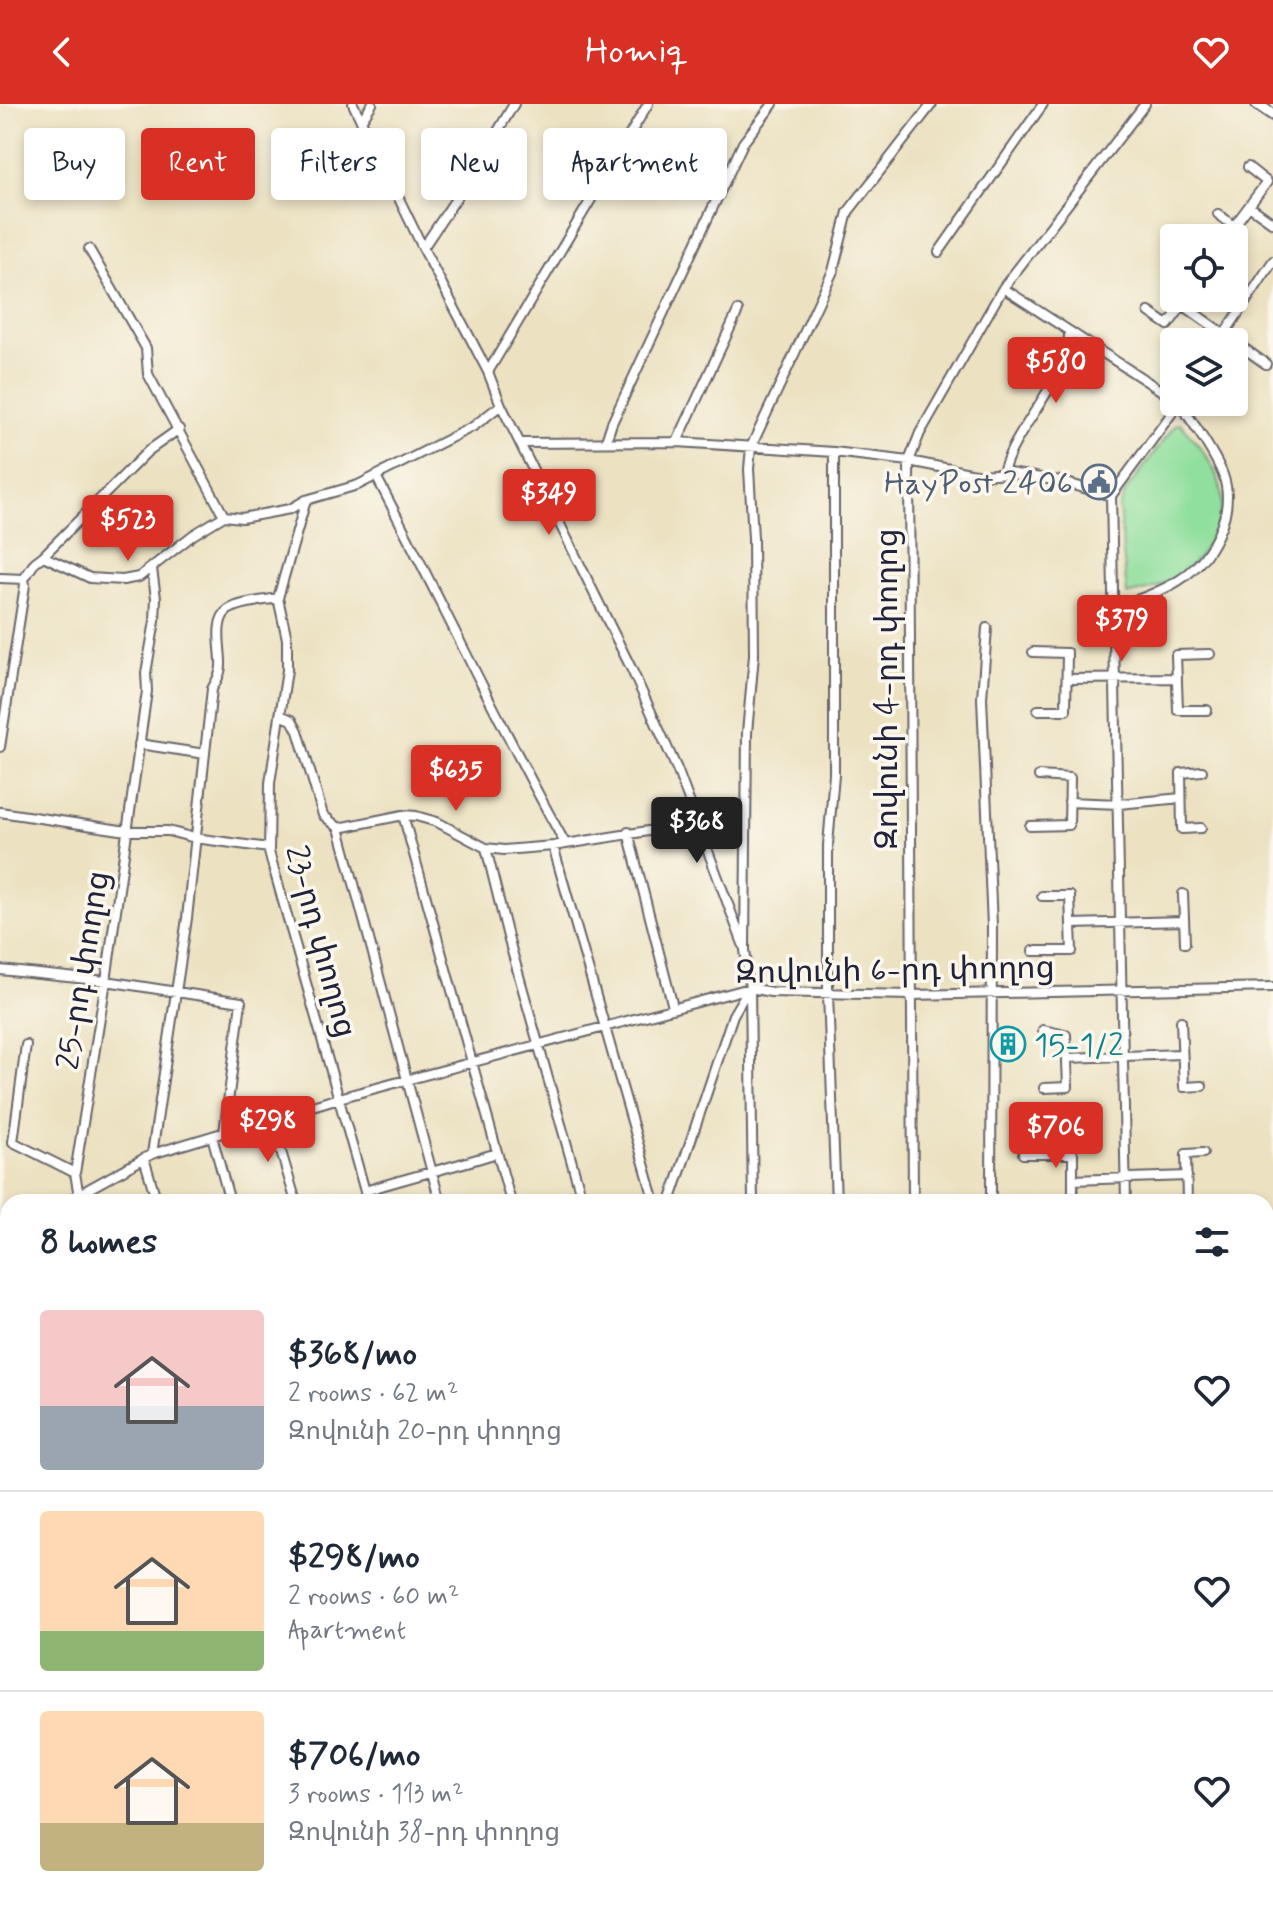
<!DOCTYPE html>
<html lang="en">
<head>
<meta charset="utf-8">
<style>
	body { margin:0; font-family:Mynerve,"Noto Sans Armenian",sans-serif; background:#f6f6f7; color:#1f2937; height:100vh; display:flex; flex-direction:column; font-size:30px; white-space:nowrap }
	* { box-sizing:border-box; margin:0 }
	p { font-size:26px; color:#747a83 }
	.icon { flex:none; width:44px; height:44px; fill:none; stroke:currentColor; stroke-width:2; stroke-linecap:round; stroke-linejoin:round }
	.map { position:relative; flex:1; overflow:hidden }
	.side { position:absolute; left:0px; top:1090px; width:1274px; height:712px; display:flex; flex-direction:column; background:#fff; border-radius:24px 24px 0 0; box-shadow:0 4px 12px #0003 }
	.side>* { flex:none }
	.top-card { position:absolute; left:24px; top:24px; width:800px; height:72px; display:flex; gap:16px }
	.tools { position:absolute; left:1160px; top:120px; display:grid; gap:16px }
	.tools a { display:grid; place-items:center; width:88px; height:88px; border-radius:8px; background:#fff; box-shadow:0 4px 12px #0003; font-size:40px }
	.price { position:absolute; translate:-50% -68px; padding:0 18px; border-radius:8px; background:#d93025; color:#fff; font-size:26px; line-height:52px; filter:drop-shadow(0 2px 4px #0008) }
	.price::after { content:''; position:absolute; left:50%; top:48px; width:24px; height:18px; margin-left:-12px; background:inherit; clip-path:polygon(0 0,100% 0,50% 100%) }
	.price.active { background:#222; color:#fff }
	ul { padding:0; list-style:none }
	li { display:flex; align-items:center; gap:24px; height:200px; padding:0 40px }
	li+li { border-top:2px solid #e0e1e3 }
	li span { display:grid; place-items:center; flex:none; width:224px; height:160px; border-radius:8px; color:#555 }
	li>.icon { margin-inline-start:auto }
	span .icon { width:96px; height:96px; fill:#fffc; stroke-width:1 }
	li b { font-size:34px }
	h2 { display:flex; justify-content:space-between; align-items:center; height:96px; padding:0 40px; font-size:34px }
	.chip { padding:0 28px; border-radius:8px; background:#fff; box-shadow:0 4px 12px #0003; font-size:28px; line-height:72px }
	.chip.active { background:#d93025; color:#fff }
	header { display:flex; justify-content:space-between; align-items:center; height:104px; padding:0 40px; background:#d93025; color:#fff; font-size:36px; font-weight:600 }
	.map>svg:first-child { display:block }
	.green { fill:#91df9e; stroke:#5a806c; stroke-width:2 }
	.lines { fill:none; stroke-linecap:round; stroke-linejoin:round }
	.minor-casing { stroke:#69656a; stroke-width:12 }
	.major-casing { stroke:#69656a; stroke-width:14 }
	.minor { stroke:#fff; stroke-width:8 }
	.major { stroke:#fff; stroke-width:10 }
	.labels { text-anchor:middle; stroke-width:7; stroke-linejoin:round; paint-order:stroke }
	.service-label { font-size:32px; fill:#4e5e75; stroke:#fbf7ec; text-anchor:end }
	.street-label { font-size:32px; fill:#22223b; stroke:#fbf7ec }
	.culture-label { font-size:32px; fill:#0d838f; stroke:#fbf7ec; text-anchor:start }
</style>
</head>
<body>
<header><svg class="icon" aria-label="back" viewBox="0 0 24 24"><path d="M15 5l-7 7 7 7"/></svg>Homiq<svg class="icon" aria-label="heart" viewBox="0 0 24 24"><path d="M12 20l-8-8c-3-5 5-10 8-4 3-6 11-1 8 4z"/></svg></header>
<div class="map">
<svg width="1273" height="1802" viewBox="0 0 1273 1802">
	<rect width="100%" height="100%" fill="#fbf7ec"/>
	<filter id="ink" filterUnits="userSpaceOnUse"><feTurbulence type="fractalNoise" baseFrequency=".0125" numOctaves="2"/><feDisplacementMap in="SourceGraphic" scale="16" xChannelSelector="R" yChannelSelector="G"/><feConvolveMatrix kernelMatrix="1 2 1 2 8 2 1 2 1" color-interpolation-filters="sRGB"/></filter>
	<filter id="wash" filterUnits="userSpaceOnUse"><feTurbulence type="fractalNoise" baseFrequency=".006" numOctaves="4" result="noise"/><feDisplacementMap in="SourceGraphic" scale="32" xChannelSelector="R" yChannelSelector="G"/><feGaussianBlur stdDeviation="1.8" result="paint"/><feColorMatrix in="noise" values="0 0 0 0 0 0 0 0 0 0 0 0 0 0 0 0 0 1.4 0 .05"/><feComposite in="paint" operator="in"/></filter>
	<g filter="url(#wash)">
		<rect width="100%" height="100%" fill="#ece2c2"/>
		<path class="green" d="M1180 319C1196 338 1213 356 1220 381 1230 417 1199 462 1168 478 1155 485 1141 488 1127 491L1119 404 1126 387 1175 321Z"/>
	</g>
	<g filter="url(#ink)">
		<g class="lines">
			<g class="minor-casing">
				<path id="minor" d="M353 0 423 144 488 268 501 301 631 564 677 665 743 840
					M361 17 372 0
					M1249 102 1273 119
					M1218 110 1234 122 1267 78 1248 63
					M423 144 473 69 514 0
					M89 145 146 244 148 270 224 412
					M939 148 1043 0
					M1003 184 1174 295
					M1183 201 1266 260
					M1149 208 1168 221 1188 194
					M1219 238 1273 157
					M488 268 648 0
					M606 337 612 319 743 39 773 0
					M677 338 738 207
					M520 339 677 338 834 348 909 357 980 371 1009 369 1060 377 1111 392
					M834 348V670L828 741V890L836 1098
					M1003 369C1013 325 1072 271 1069 227
					M376 372C440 494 498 619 565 739
					M306 396 278 494 287 535V566L270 679 269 748 368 1098
					M43 452 148 347 179 325
					M0 474 24 475 25 481 0 643
					M24 475 35 458 43 452 90 474 123 476 139 473 193 431 224 412 242 414 290 405 306 396 358 381 474 322 501 301
					M1116 503C1137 496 1158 489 1178 477 1210 457 1237 409 1223 371 1216 352 1191 315 1178 298
					M987 524 982 594 992 822 991 1092
					M1033 548 1067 549 1066 606H1038
					M1067 575 1177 574
					M1207 606H1178L1176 551 1210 550
					M280 611 292 616 298 627 323 711 339 724 403 711 416 712 437 718 486 744 504 746 553 742 699 719
					M139 640 205 650
					M1069 698 1119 700 1181 694
					M0 708 127 727H168L195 734 269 744
					M403 711 511 1098
					M1030 722 1069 721 1070 674 1039 672
					M339 724 440 1098
					M1201 724 1182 725 1181 669 1202 667
					M628 728 673 903
					M553 742 655 1098
					M486 744 508 833 583 1098
					M1183 790 1185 839
					M1071 820 1184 817
					M1033 847H1072L1070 792H1042
					M0 866 106 877 241 898 224 1029
					M1181 917 1184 983 1202 982
					M1043 926 1066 931 1068 983 1044 984
					M26 941 13 1038 75 1069
					M1067 954 1182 950
					M271 1014 296 1098
					M212 1032 230 1098
					M152 1050 187 814 212 585C216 577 221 571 221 562 222 547 213 517 228 506 240 498 263 497 278 494
					M1023 1050H1073V1098
					M144 1054 157 1098
					M1073 1076 1187 1072
					M365 1087C409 1073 453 1063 497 1049
					M65 1098 152 1050 339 994 750 884 771 888 911 891 1273 883
					M80 1098 75 1069 106 877 147 587 146 569 155 517 156 494 152 465
					M670 1098 733 911 749 884
					M753 1098 750 884 745 846 747 629 754 551 753 434 749 365 751 343 833 167 848 108 932 0
					M913 1098 909 357 920 329 1003 184 1145 0
					M1126 1098 1111 392 1180 298
					M1187 1098 1186 1050 1203 1049
					M0 1174 8 1161
					M1266 1298 1273 1293
					M0 1310 8 1338
					M1266 1312 1273 1307
					M0 1369 8 1367
					M1266 1457 1273 1459
					M1266 1496 1268 1497
					M1266 1570 1273 1573
					M0 1709 8 1712
					M248 1794 262 1802
					M376 1794 377 1802
					M826 1794 856 1802
					M782 1802 784 1794"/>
			</g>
			<g class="major-casing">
				<path id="major" d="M1257 0 1273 11"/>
			</g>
			<use href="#minor" class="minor"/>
			<use href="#major" class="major"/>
		</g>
	</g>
	<defs>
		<g id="civic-ring" transform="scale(1.8)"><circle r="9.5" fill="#fbf7ec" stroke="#5c6f8a" stroke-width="1.5"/><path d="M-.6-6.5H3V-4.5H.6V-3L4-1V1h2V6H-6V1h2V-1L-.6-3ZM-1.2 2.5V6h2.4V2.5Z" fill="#5c6f8a"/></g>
		<g id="building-ring" transform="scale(1.8)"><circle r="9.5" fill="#fbf7ec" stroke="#0f9aa8" stroke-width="1.5"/><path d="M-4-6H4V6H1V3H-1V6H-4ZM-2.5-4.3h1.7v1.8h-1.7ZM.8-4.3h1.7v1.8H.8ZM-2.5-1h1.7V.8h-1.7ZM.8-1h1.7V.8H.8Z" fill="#0f9aa8"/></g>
	</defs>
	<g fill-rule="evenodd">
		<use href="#civic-ring" x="1099" y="378"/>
		<use href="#building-ring" x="1008" y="940"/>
	</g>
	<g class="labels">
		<g class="service-label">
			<text x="1073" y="389">HayPost 2406</text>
		</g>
		<g class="street-label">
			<text transform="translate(886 585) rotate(-90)" y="11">Զովունի 4-րդ փողոց</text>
			<text transform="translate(322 837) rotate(75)" y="11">23-րդ փողոց</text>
			<text transform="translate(895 865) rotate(-1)" y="11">Զովունի 6-րդ փողոց</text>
			<text transform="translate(82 866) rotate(-81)" y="11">25-րդ փողոց</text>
		</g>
		<g class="culture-label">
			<text x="1034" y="951">15-1/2</text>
		</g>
	</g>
</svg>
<div class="tools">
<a><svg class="icon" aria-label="locate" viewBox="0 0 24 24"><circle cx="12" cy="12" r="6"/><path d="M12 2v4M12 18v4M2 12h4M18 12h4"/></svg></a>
<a><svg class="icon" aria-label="layers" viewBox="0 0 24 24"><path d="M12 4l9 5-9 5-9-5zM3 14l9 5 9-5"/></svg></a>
</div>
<b class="price" style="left:1056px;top:301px">$580</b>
<b class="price" style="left:549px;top:433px">$349</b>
<b class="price" style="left:128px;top:459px">$523</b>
<b class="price" style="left:1122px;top:559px">$379</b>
<b class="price" style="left:456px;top:709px">$635</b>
<b class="price active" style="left:697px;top:761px">$368</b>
<b class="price" style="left:268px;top:1060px">$298</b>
<b class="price" style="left:1056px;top:1066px">$706</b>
<div class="top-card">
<a class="chip">Buy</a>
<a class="chip active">Rent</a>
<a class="chip">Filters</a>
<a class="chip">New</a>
<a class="chip">Apartment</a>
</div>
<section class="side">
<h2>8 homes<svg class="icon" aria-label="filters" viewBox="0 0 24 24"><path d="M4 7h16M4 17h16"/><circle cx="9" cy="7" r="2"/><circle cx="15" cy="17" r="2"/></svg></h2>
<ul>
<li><span style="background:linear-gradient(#f6c9c9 60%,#9aa5b1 0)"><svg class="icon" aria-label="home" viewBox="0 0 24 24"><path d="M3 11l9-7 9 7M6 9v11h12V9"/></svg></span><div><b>$368/mo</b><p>2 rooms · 62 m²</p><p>Զովունի 20-րդ փողոց</p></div><svg class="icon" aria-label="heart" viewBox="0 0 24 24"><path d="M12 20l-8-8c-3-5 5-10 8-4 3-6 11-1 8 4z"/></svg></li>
<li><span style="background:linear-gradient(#ffd9b3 75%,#8fb573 0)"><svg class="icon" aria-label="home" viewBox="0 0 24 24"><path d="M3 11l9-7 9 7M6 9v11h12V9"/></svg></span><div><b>$298/mo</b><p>2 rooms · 60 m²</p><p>Apartment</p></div><svg class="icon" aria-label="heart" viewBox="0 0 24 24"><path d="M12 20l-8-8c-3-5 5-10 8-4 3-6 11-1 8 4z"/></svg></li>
<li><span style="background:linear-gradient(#ffd9b3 70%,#c2b280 0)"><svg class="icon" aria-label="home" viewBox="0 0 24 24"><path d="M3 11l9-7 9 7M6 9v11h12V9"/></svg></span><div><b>$706/mo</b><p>3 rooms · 113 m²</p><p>Զովունի 38-րդ փողոց</p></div><svg class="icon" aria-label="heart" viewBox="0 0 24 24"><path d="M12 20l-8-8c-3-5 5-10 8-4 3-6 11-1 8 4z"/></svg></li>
</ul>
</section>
</div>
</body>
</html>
